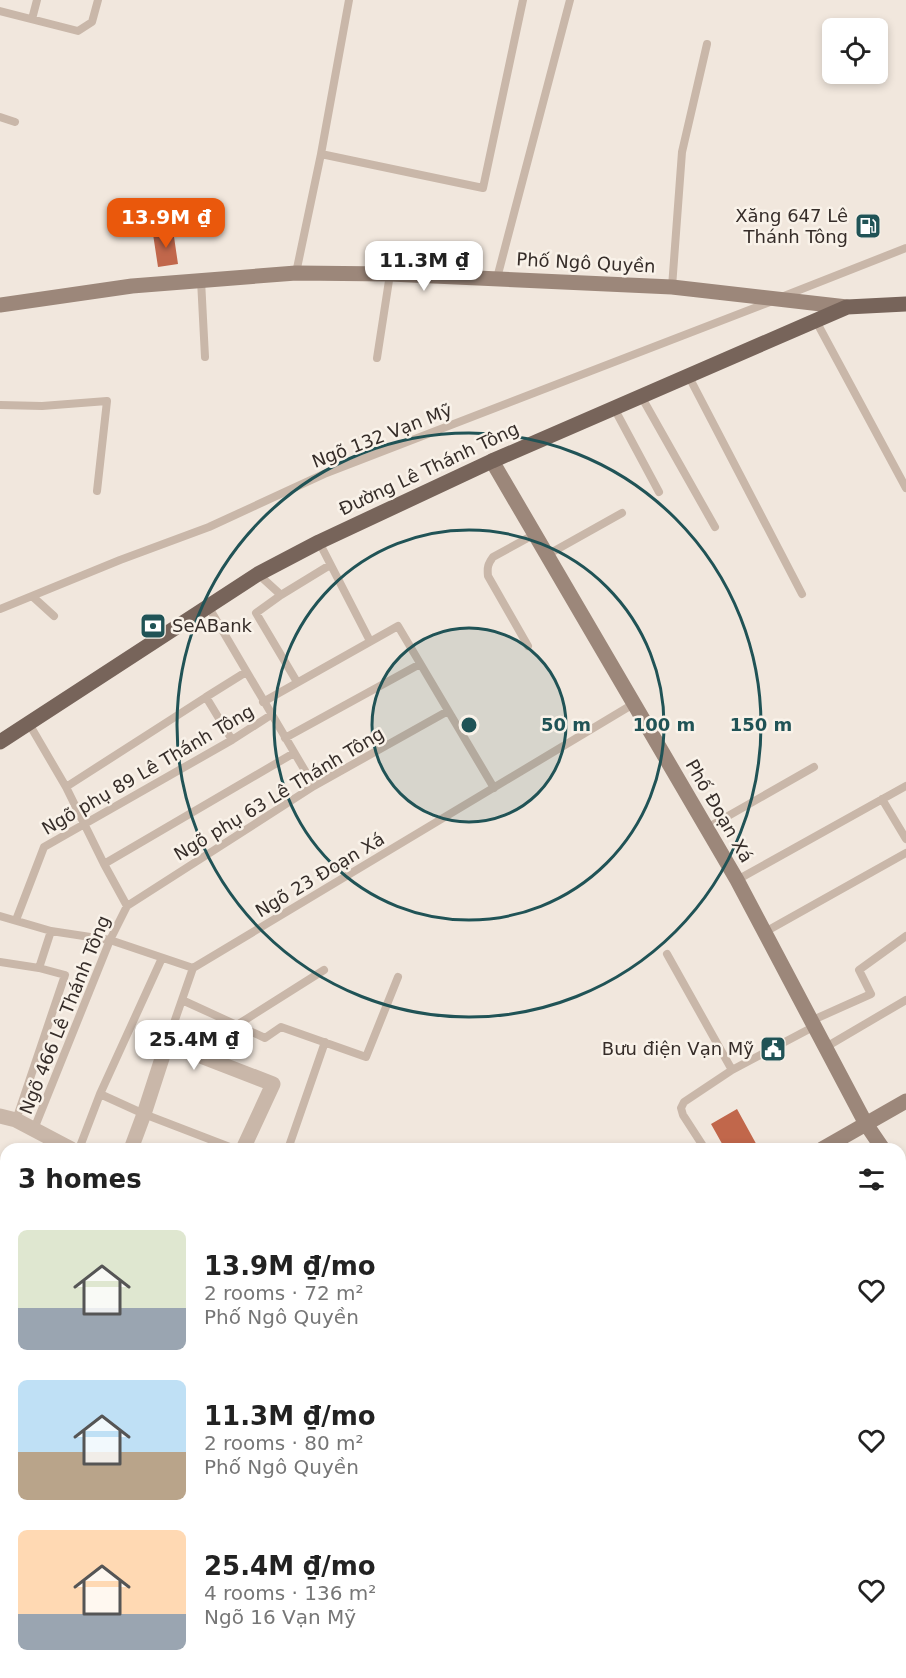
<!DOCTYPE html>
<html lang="en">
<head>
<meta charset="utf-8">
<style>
	body { margin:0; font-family:"DejaVu Sans",sans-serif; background:#f2f2f2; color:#222; height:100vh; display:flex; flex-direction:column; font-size:22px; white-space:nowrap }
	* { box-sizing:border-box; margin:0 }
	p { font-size:20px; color:#767676 }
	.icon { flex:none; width:33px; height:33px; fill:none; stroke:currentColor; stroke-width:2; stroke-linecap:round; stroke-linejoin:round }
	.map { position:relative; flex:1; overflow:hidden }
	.panel { position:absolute; left:0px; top:1143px; width:906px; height:536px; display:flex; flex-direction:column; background:#fff; border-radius:18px 18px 0 0; box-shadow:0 3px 9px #0003 }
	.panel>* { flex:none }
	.buttons { position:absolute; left:822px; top:18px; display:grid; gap:12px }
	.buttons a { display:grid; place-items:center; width:66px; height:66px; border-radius:9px; background:#fff; box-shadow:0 3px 9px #0003; font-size:30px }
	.price { position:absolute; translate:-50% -51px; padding:0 14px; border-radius:12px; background:#fff; color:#222; font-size:20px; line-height:39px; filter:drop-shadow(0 2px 3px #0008) }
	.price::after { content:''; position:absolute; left:50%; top:36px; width:18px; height:14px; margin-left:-9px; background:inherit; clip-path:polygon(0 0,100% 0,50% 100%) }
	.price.current { background:#ea580c; color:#fff }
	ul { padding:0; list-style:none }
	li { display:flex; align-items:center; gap:18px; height:150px; padding:0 18px }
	li span { display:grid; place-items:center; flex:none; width:168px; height:120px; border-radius:9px; color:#555 }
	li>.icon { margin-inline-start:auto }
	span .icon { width:72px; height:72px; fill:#fffc; stroke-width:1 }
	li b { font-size:26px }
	h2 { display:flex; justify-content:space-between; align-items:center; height:72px; padding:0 18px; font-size:26px }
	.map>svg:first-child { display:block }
	.building { fill:#c1674b }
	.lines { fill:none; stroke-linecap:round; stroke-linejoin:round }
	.lane { stroke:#c9b7a9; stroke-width:8 }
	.street { stroke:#c9b7a9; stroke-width:15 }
	.secondary { stroke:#9c877a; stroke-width:15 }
	.primary { stroke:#77645a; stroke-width:15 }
	.ring { fill:none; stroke:#205356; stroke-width:3 }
	.labels { text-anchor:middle; stroke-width:5; stroke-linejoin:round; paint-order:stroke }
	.poi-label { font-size:18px; fill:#362d29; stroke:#f9f2e9; text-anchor:end }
	.street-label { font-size:18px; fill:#362d29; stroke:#f9f2e9 }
	.centre { fill:#205356; stroke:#f9f2e9; stroke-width:3 }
	.ring-label { font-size:18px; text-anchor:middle; font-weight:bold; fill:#205356; stroke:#f9f2e9; stroke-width:5; stroke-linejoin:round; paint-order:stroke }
</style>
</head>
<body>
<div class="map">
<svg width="906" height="1678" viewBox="0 0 906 1678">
	<rect width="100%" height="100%" fill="#f1e7dd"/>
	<path class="building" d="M173 230 178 264 158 267 153 234Z
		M737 1109 759 1149H725L711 1124Z"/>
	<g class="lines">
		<path class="lane" d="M0 11 78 31 92 22 98 0
			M32 19 37 0
			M0 117 15 122
			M321 154 349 0
			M296 273 321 154 483 188 523 0
			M497 278 570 0
			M201 280 205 357
			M672 287 682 152 707 44
			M784 296 906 248
			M816 321 906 488
			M377 358 390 274
			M688 375 802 594
			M641 396 715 527
			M0 405 42 406 107 401 97 491
			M614 408 659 492
			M319 542 370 641
			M547 555 622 513
			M258 574 281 595 256 613 297 682
			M281 595 330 565
			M32 596 54 616
			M208 606 314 786
			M0 609 120 560 209 527 324 474 770 302
			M528 646 488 576C487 567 488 564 493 557L535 534
			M206 697 246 672
			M263 702 398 626 494 788
			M28 722 66 787 104 864 127 906 110 940 34 1129
			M285 738 420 664
			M66 787 206 697 232 740
			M882 799 906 839
			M707 828 814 767
			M104 864 294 753
			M737 880 906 786
			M127 906 314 786 448 711
			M0 916 51 931 110 940 193 968 635 703
			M16 920 44 847 232 740 271 715
			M765 932 906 853
			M667 954 732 1070
			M0 962 39 968
			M182 1000 265 1038 281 1027 366 1057 398 977
			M813 1020 871 994 859 970 906 936
			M237 1025 324 970
			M167 1043 193 968
			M826 1047 906 1000
			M100 1094 144 1114 235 1149
			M16 1120 65 975 39 968 51 931
			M79 1149 100 1094 162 958
			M288 1149 325 1042
			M705 1149 683 1115 681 1108 684 1102 732 1070 815 1026
			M0 1240 6 1233
			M900 1296 906 1298
			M0 1302 6 1299
			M0 1317 6 1326
			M0 1394 6 1390
			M900 1396 906 1374
			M0 1461 6 1458
			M0 1544 6 1541
			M900 1605 906 1607"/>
		<path class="street" d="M0 1116 16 1120 71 1149
			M131 1149 144 1114 167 1043 273 1084 243 1149
			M900 1662 906 1664
			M377 1672 384 1678"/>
		<path class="secondary" d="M0 305 132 286 296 273 390 274 672 287 847 307
			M492 461 737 880 866 1124 883 1149
			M822 1149 906 1101
			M900 1175 906 1184
			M900 1440 906 1442
			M0 1627 6 1624
			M718 1678 720 1672"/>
		<path class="primary" d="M0 742 258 574 319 542 492 461 847 307 906 304"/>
	</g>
	<circle cx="469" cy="725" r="97" fill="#205356" fill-opacity=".12"/>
	<g class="ring">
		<circle cx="469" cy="725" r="97"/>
		<circle cx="469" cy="725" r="195"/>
		<circle cx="469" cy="725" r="292"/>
	</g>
	<defs>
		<g id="fuel-square" transform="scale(1.35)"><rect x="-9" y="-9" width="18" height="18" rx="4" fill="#205356" stroke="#f9f2e9"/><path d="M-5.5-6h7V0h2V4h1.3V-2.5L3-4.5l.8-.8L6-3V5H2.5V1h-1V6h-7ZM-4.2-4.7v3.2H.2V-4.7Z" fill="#fff"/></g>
		<g id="bank-square" transform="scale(1.35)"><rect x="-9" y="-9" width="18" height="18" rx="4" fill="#205356" stroke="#f9f2e9"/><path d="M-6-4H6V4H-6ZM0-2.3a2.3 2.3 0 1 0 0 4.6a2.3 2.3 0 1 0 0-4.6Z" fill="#fff"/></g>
		<g id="civic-square" transform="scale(1.35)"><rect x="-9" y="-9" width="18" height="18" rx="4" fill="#205356" stroke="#f9f2e9"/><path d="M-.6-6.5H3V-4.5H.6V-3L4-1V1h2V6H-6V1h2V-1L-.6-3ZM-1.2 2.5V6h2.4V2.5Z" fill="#fff"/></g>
	</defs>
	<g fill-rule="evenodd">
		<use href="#fuel-square" x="868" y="226"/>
		<use href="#bank-square" x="153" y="626"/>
		<use href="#civic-square" x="773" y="1049"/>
	</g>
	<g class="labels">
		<g class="poi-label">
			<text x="848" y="222">Xăng 647 Lê<tspan x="848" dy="21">Thánh Tông</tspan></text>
			<text x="172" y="632" text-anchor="start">SeABank</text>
			<text x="754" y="1055">Bưu điện Vạn Mỹ</text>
		</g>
		<g class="street-label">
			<text transform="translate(586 263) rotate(3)" y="6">Phố Ngô Quyền</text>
			<text transform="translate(382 436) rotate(-21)" y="6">Ngõ 132 Vạn Mỹ</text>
			<text transform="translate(429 469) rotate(-25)" y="6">Đường Lê Thánh Tông</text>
			<text transform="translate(148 770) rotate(-30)" y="6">Ngõ phụ 89 Lê Thánh Tông</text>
			<text transform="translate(279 794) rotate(-31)" y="6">Ngõ phụ 63 Lê Thánh Tông</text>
			<text transform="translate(719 811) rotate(60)" y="6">Phố Đoạn Xá</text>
			<text transform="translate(320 875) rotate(-31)" y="6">Ngõ 23 Đoạn Xá</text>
			<text transform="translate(65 1015) rotate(-68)" y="6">Ngõ 466 Lê Thánh Tông</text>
		</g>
	</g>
	<circle cx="469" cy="725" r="9" class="centre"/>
	<g class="ring-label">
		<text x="566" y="731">50 m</text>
		<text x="664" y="731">100 m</text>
		<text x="761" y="731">150 m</text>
	</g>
</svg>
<div class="buttons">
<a><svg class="icon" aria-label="locate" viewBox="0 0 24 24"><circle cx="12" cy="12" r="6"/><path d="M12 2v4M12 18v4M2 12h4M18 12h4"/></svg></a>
</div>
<b class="price current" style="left:166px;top:249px">13.9M ₫</b>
<b class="price" style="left:424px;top:292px">11.3M ₫</b>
<b class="price" style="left:194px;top:1071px">25.4M ₫</b>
<section class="panel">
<h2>3 homes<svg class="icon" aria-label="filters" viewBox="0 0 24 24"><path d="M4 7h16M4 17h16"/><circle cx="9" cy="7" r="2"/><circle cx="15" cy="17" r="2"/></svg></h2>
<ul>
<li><span style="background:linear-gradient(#dfe7d0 65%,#9aa5b1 0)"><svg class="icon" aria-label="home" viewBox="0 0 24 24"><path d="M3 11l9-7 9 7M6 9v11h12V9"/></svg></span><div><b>13.9M ₫/mo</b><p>2 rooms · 72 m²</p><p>Phố Ngô Quyền</p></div><svg class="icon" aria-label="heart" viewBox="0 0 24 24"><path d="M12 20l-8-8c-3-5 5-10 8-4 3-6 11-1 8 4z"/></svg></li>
<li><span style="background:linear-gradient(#bfe0f5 60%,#b9a48a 0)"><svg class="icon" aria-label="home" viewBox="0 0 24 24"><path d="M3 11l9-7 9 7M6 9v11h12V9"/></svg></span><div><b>11.3M ₫/mo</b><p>2 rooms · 80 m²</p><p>Phố Ngô Quyền</p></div><svg class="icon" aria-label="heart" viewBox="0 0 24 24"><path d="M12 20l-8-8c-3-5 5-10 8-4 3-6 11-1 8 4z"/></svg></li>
<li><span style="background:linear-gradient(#ffd9b3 70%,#9aa5b1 0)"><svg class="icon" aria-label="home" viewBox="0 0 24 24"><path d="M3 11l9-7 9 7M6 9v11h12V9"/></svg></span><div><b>25.4M ₫/mo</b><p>4 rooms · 136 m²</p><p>Ngõ 16 Vạn Mỹ</p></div><svg class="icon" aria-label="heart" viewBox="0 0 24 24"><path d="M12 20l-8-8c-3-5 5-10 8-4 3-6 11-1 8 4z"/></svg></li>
</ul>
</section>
</div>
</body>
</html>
